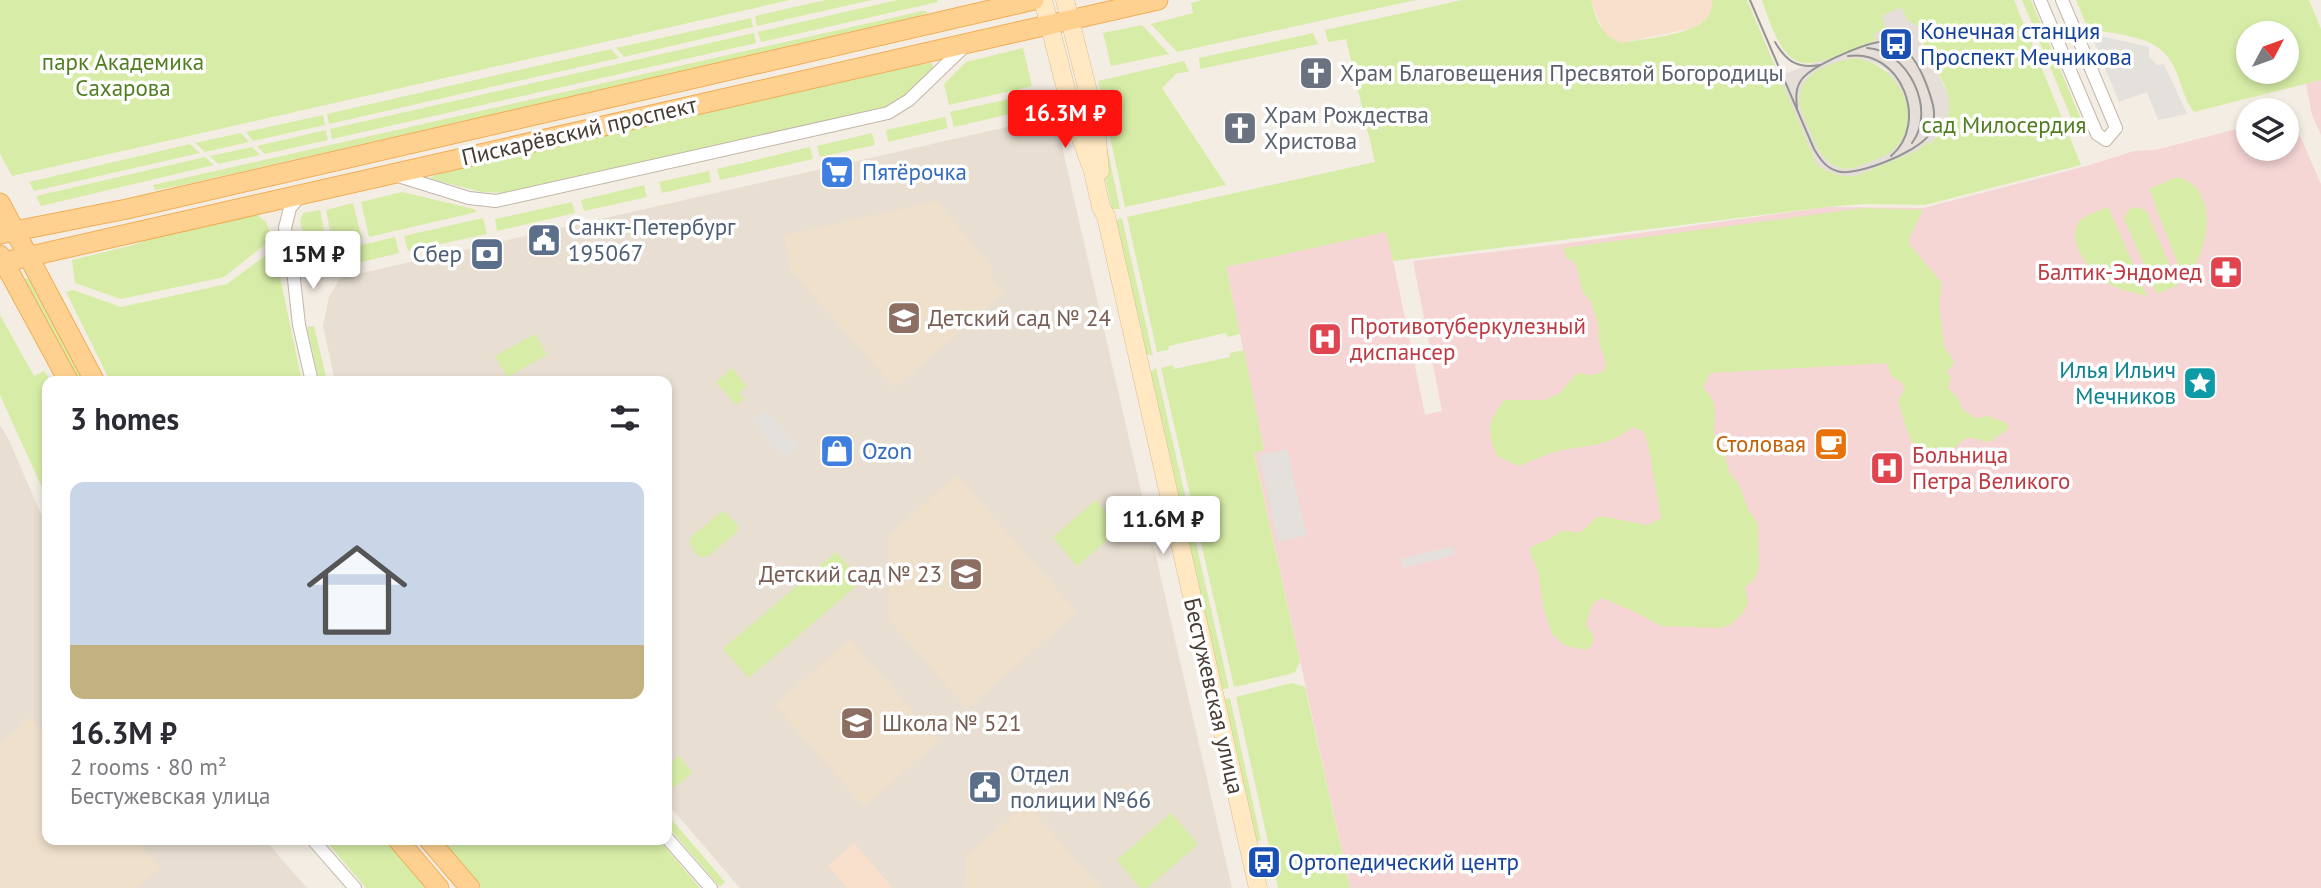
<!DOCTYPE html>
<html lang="en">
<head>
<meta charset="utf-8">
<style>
	body { margin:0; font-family:"PT Sans",sans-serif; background:#f7f7f7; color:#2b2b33; height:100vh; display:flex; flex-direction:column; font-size:26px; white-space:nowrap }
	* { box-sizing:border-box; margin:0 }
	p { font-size:23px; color:#7c7c81 }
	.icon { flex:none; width:38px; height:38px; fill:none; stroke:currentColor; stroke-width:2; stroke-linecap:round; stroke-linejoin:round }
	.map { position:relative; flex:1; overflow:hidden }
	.sheet { position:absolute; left:42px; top:376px; width:630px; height:469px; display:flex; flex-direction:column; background:#fff; border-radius:14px; box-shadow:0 4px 10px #0003 }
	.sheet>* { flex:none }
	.needle { width:46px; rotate:49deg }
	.buttons { position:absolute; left:2236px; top:21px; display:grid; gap:14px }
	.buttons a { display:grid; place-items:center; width:63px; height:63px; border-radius:50%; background:#fff; box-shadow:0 4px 10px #0003; font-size:35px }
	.price { position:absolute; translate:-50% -60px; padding:0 16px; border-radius:7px; background:#fff; color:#222; font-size:23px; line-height:46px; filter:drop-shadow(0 2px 4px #0008) }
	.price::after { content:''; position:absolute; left:50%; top:42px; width:21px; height:16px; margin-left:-10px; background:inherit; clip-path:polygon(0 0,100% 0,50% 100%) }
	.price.current { background:#ff130f; color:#fff }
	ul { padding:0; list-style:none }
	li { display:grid; align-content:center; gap:14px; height:371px; padding:0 28px }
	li+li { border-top:2px solid #e1e1e2 }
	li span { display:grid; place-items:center; height:217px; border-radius:14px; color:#555 }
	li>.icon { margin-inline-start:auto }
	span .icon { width:126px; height:126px; fill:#fffc; stroke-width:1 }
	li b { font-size:30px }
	h2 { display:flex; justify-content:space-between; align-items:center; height:84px; padding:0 28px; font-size:30px }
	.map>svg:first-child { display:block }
	.residential { fill:#e8ded1 }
	.commercial { fill:#f8e0cc }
	.industrial { fill:#e5ded9; fill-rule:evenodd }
	.education { fill:#eee0cb }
	.medical { fill:#f6d5d5 }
	.green { fill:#d7eda7; fill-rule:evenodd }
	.parking { fill:#e4e0dc }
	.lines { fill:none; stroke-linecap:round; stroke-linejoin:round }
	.street-casing { stroke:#c3b6a8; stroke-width:14 }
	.secondary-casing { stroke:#dbbe90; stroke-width:19 }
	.primary-casing { stroke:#f0ad55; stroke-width:21 }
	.street { stroke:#fff; stroke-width:12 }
	.secondary { stroke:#ffe8c2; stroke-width:18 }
	.primary { stroke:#ffd191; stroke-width:19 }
	.tram { stroke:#949494; stroke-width:2 }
	.labels { text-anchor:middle; stroke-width:7; stroke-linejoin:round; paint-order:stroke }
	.transit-label { font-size:23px; fill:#164399; stroke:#fff; text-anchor:start }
	.park-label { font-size:23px; fill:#507e20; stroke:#fff }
	.worship-label { font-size:23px; fill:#5b616d; stroke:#fff; text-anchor:start }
	.street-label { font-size:23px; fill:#463c33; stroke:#fff }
	.shop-label { font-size:23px; fill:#366cbe; stroke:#fff; text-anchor:start }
	.service-label { font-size:23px; fill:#4e5e75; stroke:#fff; text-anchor:start }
	.health-label { font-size:23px; fill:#be3a42; stroke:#fff; text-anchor:start }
	.education-label { font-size:23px; fill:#785e54; stroke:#fff; text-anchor:start }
	.culture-label { font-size:23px; fill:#0d838f; stroke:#fff; text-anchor:end }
	.food-label { font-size:23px; fill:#c56008; stroke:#fff; text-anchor:end }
</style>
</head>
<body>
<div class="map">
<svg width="2321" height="888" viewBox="0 0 2321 888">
	<rect width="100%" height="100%" fill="#f4ede3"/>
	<path class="residential" d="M1055 116 1232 888H740L667 803V382L335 381 323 326 329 297 340 278Z
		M0 425 9 440 47 528V840H265L307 888H0Z"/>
	<path class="commercial" d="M1591 0H1712L1713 2 1710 14 1705 21 1693 28 1621 43 1611 39 1603 31Z
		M854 843 892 887 891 888H847L828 866Z"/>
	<path class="industrial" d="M1901 7 1908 21 1922 28 1920 41 1938 73 1948 96 1950 107 1946 125 1931 145 1927 143 1916 151 1856 176 1846 177 1828 172 1817 165 1779 76 1875 40 1874 34 1881 16ZM1855 58 1878 64 1888 71 1854 168 1845 169 1830 163 1823 157Z"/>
	<path class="education" d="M937 201 992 268 993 280 1004 293 895 388 791 271 784 235Z
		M957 475 1077 612 967 709 889 620V535Z
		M850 639 939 741 864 807 775 705Z
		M31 717 47 736V840H136L161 868 137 888H0V744Z
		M1027 804 1101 888H967L965 857Z"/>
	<path class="medical" d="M2321 80V135L2312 115 2306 84Z
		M2291 115 2321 184V888H1350L1254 452 1264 449 1226 267 1387 231 1425 415 1442 411 1413 261 1561 244 1827 207 1923 208 2090 165 2134 151 2155 150 2249 126V149H2287V116Z"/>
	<path class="green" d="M0 0H790L12 176 0 154Z
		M825 0H872L757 26 755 16Z
		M897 0H937L938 2 761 42 758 32Z
		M1202 0H1416L1177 52 1151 24 1193 13 1191 3Z
		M1462 0H1591C1596 19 1601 36 1621 43 1642 39 1691 35 1705 20 1711 15 1712 7 1712 0H1747L1817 165C1830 174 1841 177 1856 176L1916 151 1927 142 1931 144C1959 109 1951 97 1931 59 1925 47 1920 42 1922 29L1908 21 1901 7 1881 16 1886 28 1874 34 1876 40C1804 68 1790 86 1762 0H2014L2081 165 1925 205 1864 204 1827 207 1393 261 1386 232 1226 267 1240 334 1228 337 1225 333 1169 346 1168 350 1157 352 1127 217 1375 162 1346 39 1328 42 1325 30Z
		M2022 0H2031L2083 124 2075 127Z
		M2076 0H2309L2321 29V80L2194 112C2184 100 2181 81 2174 67 2159 34 2118 35 2088 29ZM2287 33V72H2249V33Z
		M922 11H927V13L902 22 178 186 155 190 153 185Z
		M751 18 753 27 624 57 616 48Z
		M1142 25 1169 54 1111 66 1103 33Z
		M754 33 756 43 332 139 330 129Z
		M1313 33 1318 44 1200 69 1199 58Z
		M1023 48 1032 86 949 105 944 84 966 62Z
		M611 49 619 58 329 124 327 114Z
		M1855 58C1894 63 1922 107 1900 142 1893 153 1884 156 1874 160 1862 165 1850 172 1838 167 1823 162 1817 148 1812 135 1807 125 1802 115 1800 105 1795 73 1831 62 1855 58Z
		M1184 61 1189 72 1177 73 1162 88 1226 185 1125 207 1098 81Z
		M932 63 934 69 913 90 890 106 507 193 482 192 431 179V177L471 162 919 64Z
		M1032 94 1035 108 954 127 950 112Z
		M323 115 325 125 253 141 246 132Z
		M945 117 948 128 888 142 886 130Z
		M1103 127 1120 209H1112L1105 178Z
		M326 130 328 140 265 154 257 146Z
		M241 133 249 142 205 152 195 143Z
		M872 133 875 145 820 157 817 146Z
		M190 144 200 153 34 191 29 182Z
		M252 147 260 155 218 164 210 156Z
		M810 147 813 159 720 180 717 169Z
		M205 157 214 165 41 206 36 196Z
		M709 171 711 182 662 193 659 182Z
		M2177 177C2222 188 2209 255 2184 280L2149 189Z
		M644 185 647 197 584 211 581 200Z
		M402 192 474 209 477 212 369 237 361 202Z
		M572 202 575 213 497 231 495 219Z
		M353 203 362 239 339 243 332 241 326 210Z
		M2108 207 2147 296C2131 292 2114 289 2101 279 2087 268 2066 238 2079 222 2086 214 2099 211 2108 207Z
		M2133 207 2146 210 2178 285 2157 294 2124 219 2128 210Z
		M1864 208 1923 210C1919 221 1909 232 1909 244L1942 283 1939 303 1944 347 1955 362 1946 373 1951 376 1948 388 1956 396 1963 410 1975 418 1988 416 2007 423 2009 428 1989 442C1982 442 1974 437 1968 438 1960 439 1955 451 1947 455 1913 474 1905 421 1898 400L1905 389 1901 382 1891 376 1887 363 1710 373 1703 387 1713 400 1715 411 1714 433 1724 455 1730 474 1739 485 1748 509 1758 524 1759 568 1754 580 1745 587 1748 603 1743 613 1730 625 1719 628 1661 626 1635 612 1602 598C1590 602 1589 614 1586 625L1593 635V643L1587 650 1566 646 1552 634 1543 606 1538 571 1529 550C1534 544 1537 544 1545 541 1560 534 1559 527 1579 533 1587 529 1590 521 1599 516L1648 525 1661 518 1648 444 1643 431 1632 427C1611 447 1581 445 1555 452 1542 455 1531 462 1519 466L1497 456C1486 432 1488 421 1504 400H1545L1560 393 1577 373 1591 375 1603 372 1606 363 1599 342 1598 324 1591 302 1582 291 1576 264 1566 257 1563 248Z
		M320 210 326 240 303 233 300 221 303 213Z
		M256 214 266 222 272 239 224 277 121 299 75 283 72 260 137 244 166 232Z
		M483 218 487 234 408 251 404 236Z
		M1122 218 1153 356 1145 354 1115 221Z
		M395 237 399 253 345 266 341 250Z
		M305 242 326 247 331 269 312 274Z
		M274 249 302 381H110L66 292 73 290 121 307 227 284Z
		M26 278 30 280 85 381H78L24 280Z
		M0 315 34 376 44 371 51 381 47 382V499L0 395Z
		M314 326 327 381H319L307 327Z
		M535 334 547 355 507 377 495 356Z
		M1244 350 1264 450 1254 453 1300 662 1295 672 1290 674 1234 687 1161 368 1173 365 1174 369 1230 357V353Z
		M732 368 747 386 739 393 744 399 736 405 716 382Z
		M1156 368 1229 688 1220 690 1149 373Z
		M1096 500 1120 529 1077 566 1053 537Z
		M725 512 737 524 738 528 736 533 708 556 703 558C696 555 691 548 689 541L692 536 720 513Z
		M836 552 862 581 749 678 723 649Z
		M1292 683 1305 687 1350 888H1278L1236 697Z
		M1230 698 1261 840 1254 842 1221 700Z
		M679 756 692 772 674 788 667 779V766Z
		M1171 813 1198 844 1147 888H1140L1117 860Z
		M667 814 725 882 720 887 667 826Z
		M325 840H385L426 888H366Z
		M441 840H659L700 888H482Z"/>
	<path class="parking" d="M2091 34 2149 47V57L2157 65 2164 64 2187 114 2158 120 2147 92 2119 102Z
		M767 410 799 447 785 459 753 422Z
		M1287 449 1306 535 1278 542 1259 455Z
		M1453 546 1455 555 1403 568 1400 559Z"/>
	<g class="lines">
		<g class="street-casing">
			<path id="street" d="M2040 0 2097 134 2106 140 2116 128 2062 0
				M395 175 469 198 496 201 888 113 909 100 964 47
				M300 196 290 208 285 228 293 270 299 325 312 382
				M667 838 711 888
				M313 840 355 888"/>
		</g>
		<g class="secondary-casing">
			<path id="secondary" d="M1043 0 1074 120 1093 171 1101 207 1106 216 1258 888
				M1065 0 1095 119 1100 171"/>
		</g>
		<g class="primary-casing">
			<path id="primary" d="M0 203 95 382
				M0 234 127 209 1034 0
				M0 255 69 382
				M0 263 1158 0
				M398 840 439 888
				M429 840 470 888"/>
		</g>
		<use href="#street" class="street"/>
		<use href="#secondary" class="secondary"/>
		<use href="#primary" class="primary"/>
		<path class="tram" d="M1750 0 1814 149C1820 159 1826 168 1837 171 1855 178 1918 151 1928 136 1935 126 1935 115 1933 105 1928 86 1917 55 1899 45 1893 42 1886 41 1879 42 1861 45 1813 65 1802 79 1795 88 1796 98 1797 109
			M1775 42C1786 61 1797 69 1820 65
			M1867 48C1908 50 1937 110 1912 143
			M1848 56C1901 48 1930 123 1891 156"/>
	</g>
	<defs>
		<g id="bus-square" transform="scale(1.75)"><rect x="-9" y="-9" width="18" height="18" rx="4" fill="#1a4fb4" stroke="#fff"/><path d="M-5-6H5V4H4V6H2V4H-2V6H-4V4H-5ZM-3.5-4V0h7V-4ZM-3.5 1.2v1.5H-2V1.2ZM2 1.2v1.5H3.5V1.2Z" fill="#fff"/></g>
		<g id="church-square" transform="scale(1.75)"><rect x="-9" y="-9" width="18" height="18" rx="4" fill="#6b7280" stroke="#fff"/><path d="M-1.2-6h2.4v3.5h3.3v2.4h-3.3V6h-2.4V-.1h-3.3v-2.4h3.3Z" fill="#fff"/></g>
		<g id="supermarket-square" transform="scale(1.75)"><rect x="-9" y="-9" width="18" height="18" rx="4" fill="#3f7fe0" stroke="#fff"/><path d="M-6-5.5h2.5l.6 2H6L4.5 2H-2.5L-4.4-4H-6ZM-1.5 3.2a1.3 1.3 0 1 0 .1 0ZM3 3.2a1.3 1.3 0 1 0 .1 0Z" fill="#fff"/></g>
		<g id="civic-square" transform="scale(1.75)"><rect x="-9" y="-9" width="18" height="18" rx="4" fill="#5c6f8a" stroke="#fff"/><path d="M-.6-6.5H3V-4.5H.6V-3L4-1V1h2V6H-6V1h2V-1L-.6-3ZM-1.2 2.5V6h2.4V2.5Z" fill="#fff"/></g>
		<g id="bank-square" transform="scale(1.75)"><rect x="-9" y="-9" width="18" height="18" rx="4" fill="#5c6f8a" stroke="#fff"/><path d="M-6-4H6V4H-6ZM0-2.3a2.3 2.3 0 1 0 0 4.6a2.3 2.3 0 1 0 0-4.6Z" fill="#fff"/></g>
		<g id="pharmacy-square" transform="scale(1.75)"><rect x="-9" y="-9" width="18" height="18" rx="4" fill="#e0444e" stroke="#fff"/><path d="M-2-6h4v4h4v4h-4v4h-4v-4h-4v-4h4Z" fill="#fff"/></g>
		<g id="school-square" transform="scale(1.75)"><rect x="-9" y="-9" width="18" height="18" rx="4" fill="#8d6e63" stroke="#fff"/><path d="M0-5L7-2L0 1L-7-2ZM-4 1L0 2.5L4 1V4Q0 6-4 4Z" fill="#fff"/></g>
		<g id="hospital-square" transform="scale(1.75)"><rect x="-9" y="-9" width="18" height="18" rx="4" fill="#e0444e" stroke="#fff"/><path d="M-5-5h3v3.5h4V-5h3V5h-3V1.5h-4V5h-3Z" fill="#fff"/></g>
		<g id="sight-square" transform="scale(1.75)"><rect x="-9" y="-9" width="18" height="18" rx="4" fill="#0f9aa8" stroke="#fff"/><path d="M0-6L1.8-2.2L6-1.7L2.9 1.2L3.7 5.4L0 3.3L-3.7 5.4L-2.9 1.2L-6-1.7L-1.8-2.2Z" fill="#fff"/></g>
		<g id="cafe-square" transform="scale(1.75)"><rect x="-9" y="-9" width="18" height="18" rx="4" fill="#e8710a" stroke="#fff"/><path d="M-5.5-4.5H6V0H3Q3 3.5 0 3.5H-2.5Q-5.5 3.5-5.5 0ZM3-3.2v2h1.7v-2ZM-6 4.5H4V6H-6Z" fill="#fff"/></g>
		<g id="shop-square" transform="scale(1.75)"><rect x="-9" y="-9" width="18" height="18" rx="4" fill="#3f7fe0" stroke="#fff"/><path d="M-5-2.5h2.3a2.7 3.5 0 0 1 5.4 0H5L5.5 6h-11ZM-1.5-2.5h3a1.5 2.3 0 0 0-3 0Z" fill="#fff"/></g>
	</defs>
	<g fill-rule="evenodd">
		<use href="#bus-square" x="1896" y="44"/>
		<use href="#church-square" x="1316" y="73"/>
		<use href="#church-square" x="1240" y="128"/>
		<use href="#supermarket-square" x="837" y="172"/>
		<use href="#civic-square" x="544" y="240"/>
		<use href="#bank-square" x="487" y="254"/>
		<use href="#pharmacy-square" x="2226" y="272"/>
		<use href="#school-square" x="904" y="318"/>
		<use href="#hospital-square" x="1325" y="339"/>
		<use href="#sight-square" x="2200" y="383"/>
		<use href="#cafe-square" x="1831" y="444"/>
		<use href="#shop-square" x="837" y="451"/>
		<use href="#hospital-square" x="1887" y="468"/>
		<use href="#school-square" x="966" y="574"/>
		<use href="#school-square" x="857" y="723"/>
		<use href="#civic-square" x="985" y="787"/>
		<use href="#bus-square" x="1264" y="862"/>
	</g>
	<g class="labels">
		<g class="transit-label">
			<text x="1920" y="39">Конечная станция<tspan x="1920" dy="26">Проспект Мечникова</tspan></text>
			<text x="1288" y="870">Ортопедический центр</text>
		</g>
		<g class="park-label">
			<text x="123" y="70">парк Академика<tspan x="123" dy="26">Сахарова</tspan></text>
			<text x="2004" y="133">сад Милосердия</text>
		</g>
		<g class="worship-label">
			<text x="1340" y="81">Храм Благовещения Пресвятой Богородицы</text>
			<text x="1264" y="123">Храм Рождества<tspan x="1264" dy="26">Христова</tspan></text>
		</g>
		<g class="street-label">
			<text transform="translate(579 131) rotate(-13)" y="8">Пискарёвский проспект</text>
			<text transform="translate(1214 696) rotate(77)" y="8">Бестужевская улица</text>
		</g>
		<g class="shop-label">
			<text x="862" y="180">Пятёрочка</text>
			<text x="862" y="459">Ozon</text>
		</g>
		<g class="service-label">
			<text x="568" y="235">Санкт-Петербург<tspan x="568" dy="26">195067</tspan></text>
			<text x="462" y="262" text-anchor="end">Сбер</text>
			<text x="1010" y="782">Отдел<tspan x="1010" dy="26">полиции №66</tspan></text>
		</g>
		<g class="health-label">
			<text x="2202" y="280" text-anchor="end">Балтик-Эндомед</text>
			<text x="1350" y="334">Противотуберкулезный<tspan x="1350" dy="26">диспансер</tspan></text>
			<text x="1912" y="463">Больница<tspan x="1912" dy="26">Петра Великого</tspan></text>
		</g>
		<g class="education-label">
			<text x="928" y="326">Детский сад № 24</text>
			<text x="942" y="582" text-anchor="end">Детский сад № 23</text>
			<text x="882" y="731">Школа № 521</text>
		</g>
		<g class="culture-label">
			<text x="2176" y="378">Илья Ильич<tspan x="2176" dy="26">Мечников</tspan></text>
		</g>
		<g class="food-label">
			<text x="1806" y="452">Столовая</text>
		</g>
	</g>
</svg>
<div class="buttons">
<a><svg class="needle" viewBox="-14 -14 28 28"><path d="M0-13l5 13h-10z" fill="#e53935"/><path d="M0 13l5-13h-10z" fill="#7c7c81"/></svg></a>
<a><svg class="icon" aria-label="layers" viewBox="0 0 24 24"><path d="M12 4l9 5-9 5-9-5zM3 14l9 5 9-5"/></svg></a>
</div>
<b class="price current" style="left:1065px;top:150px">16.3M ₽</b>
<b class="price" style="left:313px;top:291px">15M ₽</b>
<b class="price" style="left:1163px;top:556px">11.6M ₽</b>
<section class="sheet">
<h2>3 homes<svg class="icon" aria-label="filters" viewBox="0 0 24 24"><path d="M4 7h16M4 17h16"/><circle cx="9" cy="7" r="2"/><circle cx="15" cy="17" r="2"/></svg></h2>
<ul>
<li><span style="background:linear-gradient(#c9d6e8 75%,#c2b280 0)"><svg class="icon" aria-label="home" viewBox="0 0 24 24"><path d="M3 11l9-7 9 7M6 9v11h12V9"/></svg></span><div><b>16.3M ₽</b><p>2 rooms · 80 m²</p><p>Бестужевская улица</p></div></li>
</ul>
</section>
</div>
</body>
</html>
